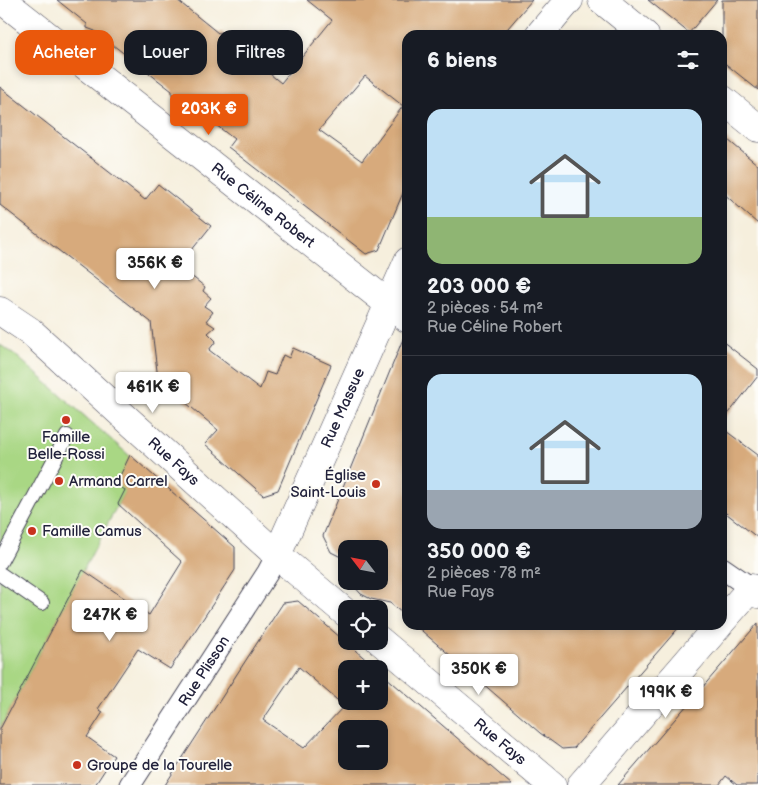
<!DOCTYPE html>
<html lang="fr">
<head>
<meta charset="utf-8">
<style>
	body { margin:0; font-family:"Balsamiq Sans",sans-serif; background:#20242c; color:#f1f3f6; height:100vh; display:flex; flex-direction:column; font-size:19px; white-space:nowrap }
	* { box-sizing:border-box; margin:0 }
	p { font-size:16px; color:#9ea1a6 }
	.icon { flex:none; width:28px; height:28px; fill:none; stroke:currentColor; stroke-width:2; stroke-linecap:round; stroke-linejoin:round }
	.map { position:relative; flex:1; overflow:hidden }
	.details { position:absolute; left:402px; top:30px; width:325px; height:600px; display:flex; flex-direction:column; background:#171b24; border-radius:15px; box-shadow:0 2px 8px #0003 }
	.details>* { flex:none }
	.top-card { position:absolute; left:15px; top:30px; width:312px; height:45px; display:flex; gap:10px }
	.needle { width:32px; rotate:302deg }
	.controls { position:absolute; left:338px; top:540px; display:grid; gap:10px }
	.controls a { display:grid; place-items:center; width:50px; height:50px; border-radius:10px; background:#171b24; box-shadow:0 2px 8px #0003; font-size:25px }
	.price { position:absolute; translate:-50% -42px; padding:0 11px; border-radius:5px; background:#fff; color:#222; font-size:16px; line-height:32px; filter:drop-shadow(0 1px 2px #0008) }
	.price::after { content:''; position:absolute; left:50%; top:30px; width:15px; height:11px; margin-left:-8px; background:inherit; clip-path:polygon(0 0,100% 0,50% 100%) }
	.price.selected { background:#ea580c; color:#fff }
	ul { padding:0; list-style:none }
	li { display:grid; align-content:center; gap:10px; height:265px; padding:0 25px }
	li+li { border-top:1px solid #363941 }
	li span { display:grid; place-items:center; height:155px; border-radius:15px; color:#555 }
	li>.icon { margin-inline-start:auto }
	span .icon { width:90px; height:90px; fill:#fffc; stroke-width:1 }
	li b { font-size:21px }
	h2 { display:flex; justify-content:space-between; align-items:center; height:60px; padding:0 25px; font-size:21px }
	.pill { padding:0 18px; border-radius:15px; background:#171b24; box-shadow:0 2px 8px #0003; font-size:18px; line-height:45px }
	.pill.selected { background:#ea580c; color:#fff }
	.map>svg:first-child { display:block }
	.green { fill:#a9d784; stroke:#667c60 }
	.building { fill:#d7aa7b; fill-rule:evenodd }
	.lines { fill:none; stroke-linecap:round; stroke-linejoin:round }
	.service-casing { stroke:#424153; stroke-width:16 }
	.pedestrian-casing { stroke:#424153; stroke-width:23 }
	.minor-casing { stroke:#424153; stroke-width:29 }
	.service { stroke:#fff; stroke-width:14 }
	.pedestrian { stroke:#fff; stroke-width:21 }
	.minor { stroke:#fff; stroke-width:28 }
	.poi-dot { fill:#c8321e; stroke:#fdfcf7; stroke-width:2 }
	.labels { text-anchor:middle; stroke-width:4; stroke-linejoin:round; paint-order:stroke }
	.street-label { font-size:15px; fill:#22223b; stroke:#fdfcf7 }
	.poi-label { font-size:15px; fill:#22223b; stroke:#fdfcf7; text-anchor:start }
</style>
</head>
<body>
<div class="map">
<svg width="758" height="785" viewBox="0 0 758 785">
	<rect width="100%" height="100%" fill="#fdfcf7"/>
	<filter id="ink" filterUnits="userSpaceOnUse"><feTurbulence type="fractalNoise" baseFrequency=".02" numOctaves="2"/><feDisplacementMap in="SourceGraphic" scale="10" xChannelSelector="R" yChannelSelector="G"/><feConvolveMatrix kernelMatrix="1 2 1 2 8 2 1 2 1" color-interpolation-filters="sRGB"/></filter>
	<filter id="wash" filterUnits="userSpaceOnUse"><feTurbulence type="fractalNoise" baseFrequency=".0096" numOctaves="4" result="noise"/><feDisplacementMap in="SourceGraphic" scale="20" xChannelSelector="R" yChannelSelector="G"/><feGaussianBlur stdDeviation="1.12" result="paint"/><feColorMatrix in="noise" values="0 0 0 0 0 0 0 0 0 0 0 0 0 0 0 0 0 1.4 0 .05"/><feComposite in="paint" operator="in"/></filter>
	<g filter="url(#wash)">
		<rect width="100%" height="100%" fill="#f6efdd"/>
		<path class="green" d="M0 345 13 353 139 464 0 729Z"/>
		<g id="blocks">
			<path class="building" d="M57 0H177L218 33 222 32 227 39 281 83 332 20 307 0H532L502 35H408V181L379 250 366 254 228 147 234 139 180 97 172 95V91L95 31 87 28V24ZM365 76 403 106 362 161 319 130Z
				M648 0H717L689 33Z
				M722 0H758V90L722 61Z
				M0 87 145 200 158 184 211 226 179 266 205 287 203 291 211 298 204 306 213 312 206 321 215 327 208 333 216 341 209 350 260 389 266 372 275 375 283 355 289 358 293 348 331 365 278 490 263 495 205 444 218 430 158 379 151 322 0 205Z
				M722 135 758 165V224L722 192Z
				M405 334H408V618L390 603 371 599 361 594 353 585 352 581H379V549H346V566L343 558 331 552 323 536Z
				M722 341 758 369V376L722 422Z
				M722 428 758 455V538L722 510Z
				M130 455 235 547V570L170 669 138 649 98 709 103 712 87 737 114 756 95 785H0V729L83 570 149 615 182 562 118 504 125 490 116 484Z
				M298 601 377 669H346V701H379V671L512 785H165L283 603ZM299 667 344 706 304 748 263 720ZM346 729H379V761H346Z
				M758 623V785H737L726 776 719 785H618Z
				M415 625H681L574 748 562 749 540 733Z"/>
		</g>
	</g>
	<g filter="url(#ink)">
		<use href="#blocks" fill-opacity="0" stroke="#424153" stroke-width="1"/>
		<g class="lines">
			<g class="service-casing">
				<path id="service" d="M0 562 67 436
					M0 574 42 603"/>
			</g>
			<g class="pedestrian-casing">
				<g id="pedestrian">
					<path d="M722 568 751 588"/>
					<path id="s1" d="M130 785 268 572 277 555"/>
				</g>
			</g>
			<g class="minor-casing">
				<g id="minor">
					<path id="s2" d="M2 0 408 319"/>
					<path d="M602 0 645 35"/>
					<path d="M539 35 569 0"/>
					<path d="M722 99 758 128"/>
					<path id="s3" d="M0 311 30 331 277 555 346 613"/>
					<path id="s4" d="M277 555 408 261"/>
					<path d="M722 621 751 588 758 594"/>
					<path id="s5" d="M379 640 552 785"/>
					<path d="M581 785 719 625"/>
				</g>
			</g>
			<use href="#service" class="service"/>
			<use href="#pedestrian" class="pedestrian"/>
			<use href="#minor" class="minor"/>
		</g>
	</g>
	<g class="poi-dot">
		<circle cx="66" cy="420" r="5"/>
		<circle cx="59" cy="481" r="5"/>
		<circle cx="376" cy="484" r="5"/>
		<circle cx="32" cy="531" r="5"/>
		<circle cx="77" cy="765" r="5"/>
	</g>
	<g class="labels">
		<g class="street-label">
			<text dy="5" stroke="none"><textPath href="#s2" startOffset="332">Rue Céline Robert</textPath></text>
			<text dy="5" stroke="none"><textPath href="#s4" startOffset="161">Rue Massue</textPath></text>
			<text dy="5" stroke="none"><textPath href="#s3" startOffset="230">Rue Fays</textPath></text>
			<text dy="5" stroke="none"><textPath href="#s1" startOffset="136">Rue Plisson</textPath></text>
			<text dy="5" stroke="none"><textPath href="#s5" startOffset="158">Rue Fays</textPath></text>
		</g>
		<g class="poi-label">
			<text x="66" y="442" text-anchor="middle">Famille<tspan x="66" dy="17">Belle-Rossi</tspan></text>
			<text x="366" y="480" text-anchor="end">Église<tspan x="366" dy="17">Saint-Louis</tspan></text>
			<text x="69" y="486">Armand Carrel</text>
			<text x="42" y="536">Famille Camus</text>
			<text x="87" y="770">Groupe de la Tourelle</text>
		</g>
	</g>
</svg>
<div class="controls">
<a><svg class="needle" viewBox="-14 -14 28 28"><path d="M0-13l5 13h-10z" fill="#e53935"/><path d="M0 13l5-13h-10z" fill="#9ea1a6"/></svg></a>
<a><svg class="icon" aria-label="locate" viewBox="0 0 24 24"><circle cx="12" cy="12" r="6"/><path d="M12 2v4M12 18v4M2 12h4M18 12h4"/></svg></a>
<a>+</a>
<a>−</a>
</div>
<b class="price selected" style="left:209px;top:136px">203K €</b>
<b class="price" style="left:155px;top:290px">356K €</b>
<b class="price" style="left:153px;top:414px">461K €</b>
<b class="price" style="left:110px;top:642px">247K €</b>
<b class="price" style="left:479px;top:696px">350K €</b>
<b class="price" style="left:666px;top:719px">199K €</b>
<div class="top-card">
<a class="pill selected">Acheter</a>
<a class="pill">Louer</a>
<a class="pill">Filtres</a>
</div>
<section class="details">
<h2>6 biens<svg class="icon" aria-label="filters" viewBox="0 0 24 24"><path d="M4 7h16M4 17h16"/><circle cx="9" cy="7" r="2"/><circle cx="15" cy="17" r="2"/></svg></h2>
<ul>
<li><span style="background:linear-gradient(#bfe0f5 70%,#8fb573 0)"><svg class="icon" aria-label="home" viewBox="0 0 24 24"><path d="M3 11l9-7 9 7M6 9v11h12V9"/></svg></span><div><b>203 000 €</b><p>2 pièces · 54 m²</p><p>Rue Céline Robert</p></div></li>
<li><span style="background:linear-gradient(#bfe0f5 75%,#9aa5b1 0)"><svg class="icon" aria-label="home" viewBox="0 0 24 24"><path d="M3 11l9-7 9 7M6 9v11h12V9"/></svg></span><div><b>350 000 €</b><p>2 pièces · 78 m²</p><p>Rue Fays</p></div></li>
</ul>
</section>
</div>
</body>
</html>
